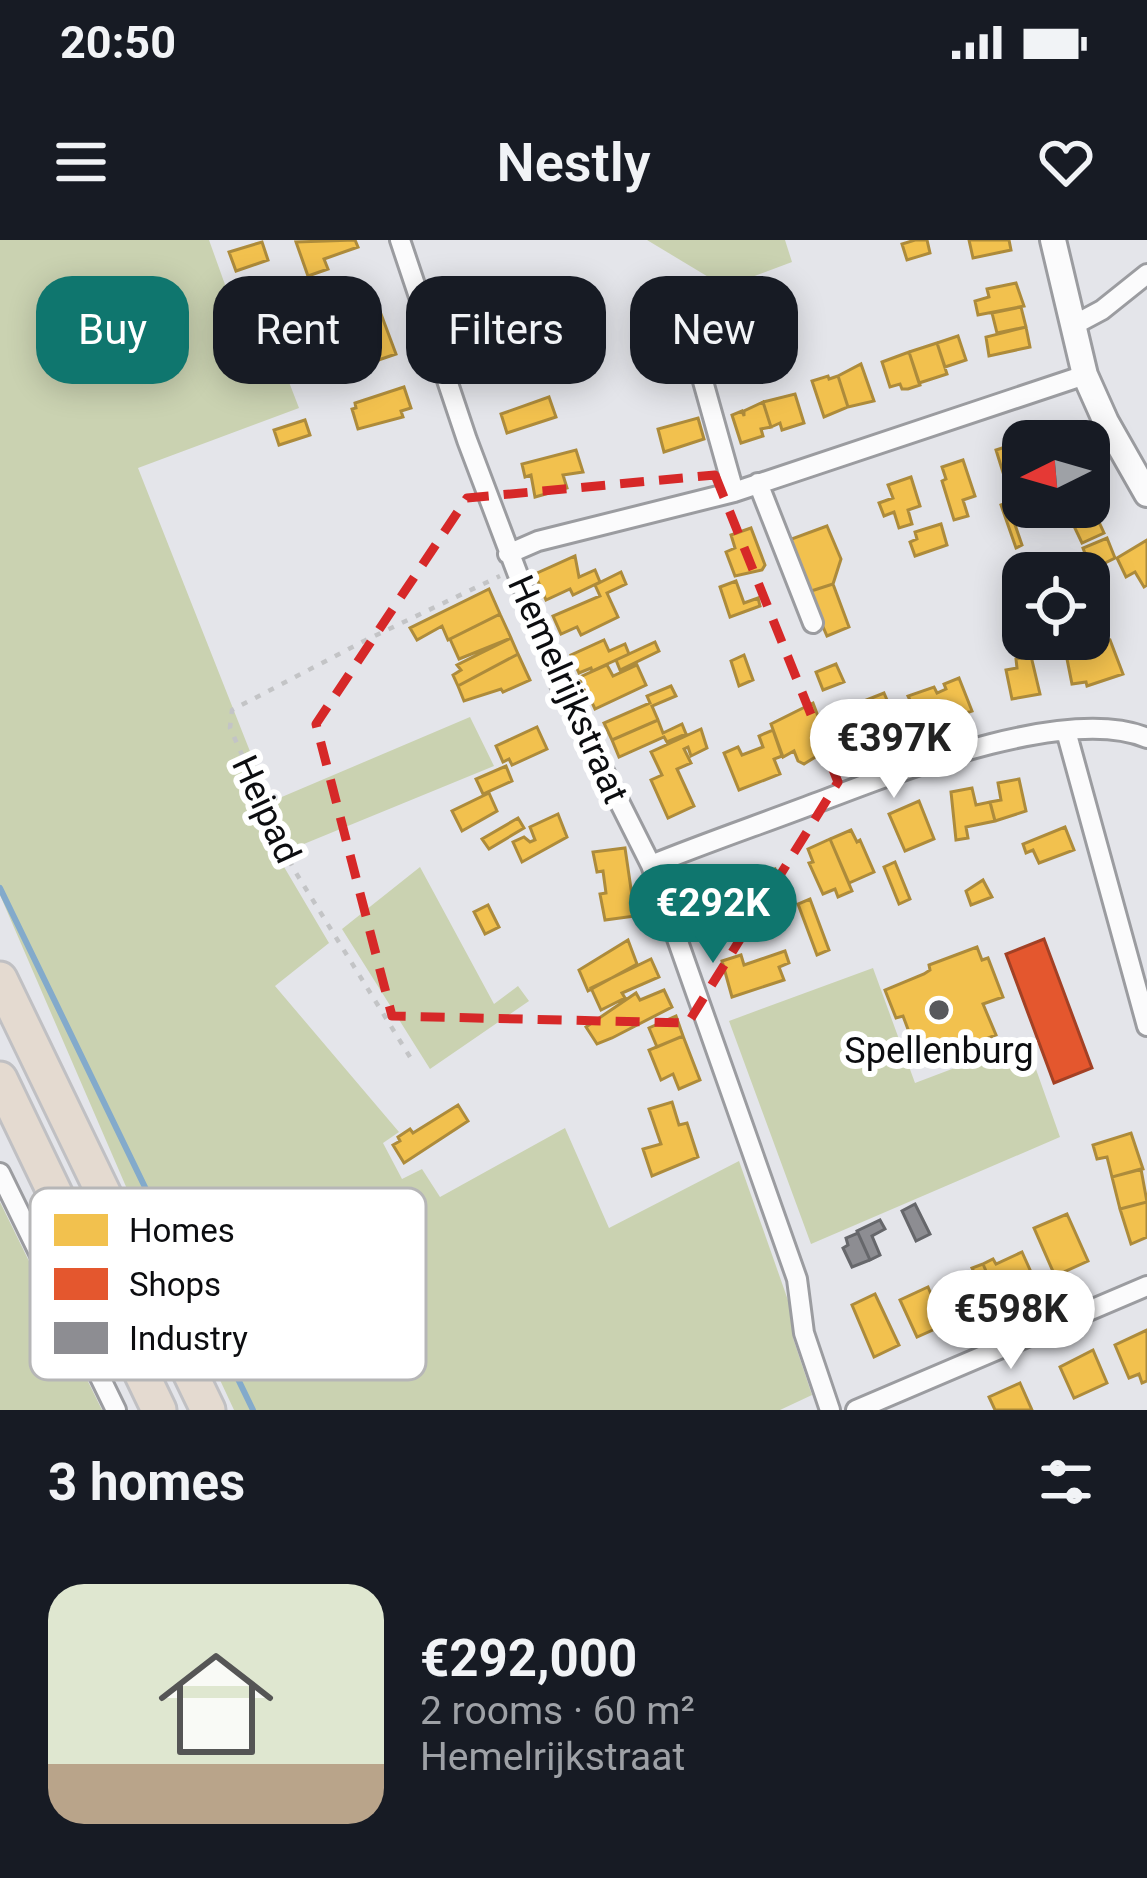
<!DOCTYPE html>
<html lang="en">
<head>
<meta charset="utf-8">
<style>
	body { margin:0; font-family:Roboto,sans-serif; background:#242831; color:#f1f3f6; height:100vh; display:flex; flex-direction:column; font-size:45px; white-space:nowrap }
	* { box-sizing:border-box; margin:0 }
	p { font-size:39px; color:#9ea1a6 }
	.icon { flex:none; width:66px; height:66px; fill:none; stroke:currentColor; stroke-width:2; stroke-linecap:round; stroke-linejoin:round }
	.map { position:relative; height:1170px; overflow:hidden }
	.drawer { display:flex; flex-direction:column; background:#171b24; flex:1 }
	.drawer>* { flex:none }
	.guide { position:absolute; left:36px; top:36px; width:1077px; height:108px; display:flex; gap:24px }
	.needle { width:78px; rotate:265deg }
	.tools { position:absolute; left:1002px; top:180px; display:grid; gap:24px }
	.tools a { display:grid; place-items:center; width:108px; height:108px; border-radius:24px; background:#171b24; box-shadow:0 6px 30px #0003; font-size:60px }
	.price { position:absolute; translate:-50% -102px; padding:0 27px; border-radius:42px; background:#fff; color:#222; font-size:39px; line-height:78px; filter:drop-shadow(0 3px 6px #0008) }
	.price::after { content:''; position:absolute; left:50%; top:72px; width:36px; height:27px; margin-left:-18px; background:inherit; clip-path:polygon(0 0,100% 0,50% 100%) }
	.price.current { background:#0f766e; color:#fff }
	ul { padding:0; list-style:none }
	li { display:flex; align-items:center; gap:36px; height:300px; padding:0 48px }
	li+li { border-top:3px solid #363941 }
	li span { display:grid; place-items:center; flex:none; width:336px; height:240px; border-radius:36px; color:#555 }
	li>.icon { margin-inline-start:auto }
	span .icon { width:144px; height:144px; fill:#fffc; stroke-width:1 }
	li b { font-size:51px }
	h2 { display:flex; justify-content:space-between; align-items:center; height:144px; padding:0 48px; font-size:51px }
	.tag { padding:0 42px; border-radius:36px; background:#171b24; box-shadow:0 6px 30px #0003; font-size:42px; line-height:108px }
	.tag.current { background:#0f766e; color:#fff }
	.status { display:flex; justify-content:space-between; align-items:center; height:84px; padding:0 60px; background:#171b24; direction:ltr }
	.status svg { height:33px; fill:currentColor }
	header { display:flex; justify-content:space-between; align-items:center; height:156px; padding:0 48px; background:#171b24; font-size:54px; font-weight:600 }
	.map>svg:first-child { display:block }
	.green { fill:#cad2b1 }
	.homes { fill:#f2c14e; stroke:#ad8b3b; stroke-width:3 }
	.shops { fill:#e4572e; stroke:#a34125; stroke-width:3 }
	.industry { fill:#8d8d92; stroke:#66676b; stroke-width:3 }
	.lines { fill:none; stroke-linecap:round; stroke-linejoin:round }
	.stream { stroke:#83aacb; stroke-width:6 }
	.minor-casing { stroke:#9b9ca0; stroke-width:24 }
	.tertiary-casing { stroke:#9b9ca0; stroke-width:30 }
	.trunk-casing { stroke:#c0c0c3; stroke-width:39 }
	.path { stroke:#c3c4c6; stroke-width:4.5; stroke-dasharray:6 9; stroke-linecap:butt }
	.minor { stroke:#fbfbfc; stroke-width:18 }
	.tertiary { stroke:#fbfbfc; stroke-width:24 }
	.trunk { stroke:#e4dad0; stroke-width:33 }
	.marked { fill:none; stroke:#d62828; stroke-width:9; stroke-dasharray:24 15; stroke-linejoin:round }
	.poi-dot { fill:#58595c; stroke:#fff; stroke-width:4.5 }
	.labels { text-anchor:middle; stroke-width:12; stroke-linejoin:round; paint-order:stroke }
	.street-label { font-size:36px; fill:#0c0d10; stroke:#fff }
	.poi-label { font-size:36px; fill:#0c0d10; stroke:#fff }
	.key { fill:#fff; stroke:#b6b6b7; stroke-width:3 }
	.key-label { font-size:33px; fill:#0c0d10 }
</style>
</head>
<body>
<div class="status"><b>20:50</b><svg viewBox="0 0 49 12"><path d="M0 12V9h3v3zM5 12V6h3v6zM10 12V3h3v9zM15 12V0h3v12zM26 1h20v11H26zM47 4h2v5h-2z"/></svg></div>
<header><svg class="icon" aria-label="menu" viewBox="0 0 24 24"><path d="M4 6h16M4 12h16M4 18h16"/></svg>Nestly<svg class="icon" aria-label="heart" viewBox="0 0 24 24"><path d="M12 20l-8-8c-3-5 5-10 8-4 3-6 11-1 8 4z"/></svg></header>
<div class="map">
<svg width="1147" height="1170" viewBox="0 0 1147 1170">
	<rect width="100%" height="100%" fill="#e4e5ea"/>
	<path class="green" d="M0 0H209L242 92 267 85 299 168 138 228 270 562 470 477 494 526 277 615 329 703 275 746 399 892 383 903 402 939 422 929 440 957 565 888 609 988 739 921 789 1063 793 1098 812 1155 780 1170H234L199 1095 156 1016 0 655Z
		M647 0H785L792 22 725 47Z
		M420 627 494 764 518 746 529 761 430 829 342 689Z
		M873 728 915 843 1026 801 1060 897 811 1004 729 781Z
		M0 962 102 1170H0Z"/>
	<path class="homes" d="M355 0 358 7 324 19 328 29 308 36 296 2Z
		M915 0H927L930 13 907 20 902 4Z
		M969 0H1009L1011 10 973 18Z
		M262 2 268 20 236 31 229 12Z
		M1016 43 1024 66 978 75 975 61 989 57 987 49Z
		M508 53 520 87 528 84 536 107 498 120 479 63Z
		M757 56 768 90 729 104 718 68Z
		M375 58 396 114 352 129 344 105 352 102 341 70Z
		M688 58 692 71 716 63 729 104 705 112 697 89 696 94 680 99 671 64Z
		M1021 67 1026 87 997 93 992 73Z
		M1026 87 1030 107 989 116 986 97Z
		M958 96 966 120 945 127 937 103Z
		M294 98 303 125 292 129 282 102Z
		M937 103 947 134 919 143 909 112Z
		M909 112 920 145 908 149H902L900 144 890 147 882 122Z
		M861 124 874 161 848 167 838 136Z
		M828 136 829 139 838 136 848 167 824 177 812 141Z
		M404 147 411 168 401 171 403 177 358 189 352 169 356 168 355 163Z
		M795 154 804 183 782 190 780 183 771 187 763 162Z
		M549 157 556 177 507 193 501 174Z
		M763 162 771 187 761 189 763 196 741 203 732 175 742 171 744 176V171Z
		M698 178 704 199 664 212 658 189Z
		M305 180 310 195 279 205 274 190Z
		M1030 199 1023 201V251L1010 255 996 210Z
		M576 210 583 232 563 235 567 248 535 257 531 235 525 237 522 224Z
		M963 220 975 256 963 260 968 276 954 280 942 241 946 239 942 227Z
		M911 237 920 266 908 270 912 284 899 288 894 272 884 276 879 263 893 258 888 245Z
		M1015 260 1020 277 1013 279 1022 305 1016 308 1001 265Z
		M1094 271 1104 293 1082 303 1072 282Z
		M941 284 947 305 915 316 910 302 917 299 915 292Z
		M827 286 841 319 833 344 808 352 786 301Z
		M751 288 765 325 762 330 735 336 726 312 735 308 731 295Z
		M1107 298 1115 318 1091 330 1083 308Z
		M1147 300V345L1144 347 1135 332 1126 337 1117 318Z
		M575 316 579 337 595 330 600 342 573 355 570 349 546 360 535 334Z
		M621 332 626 344 607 353 618 377 581 395 577 387 561 394 553 376 600 356 595 345Z
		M736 341 744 363 758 358 760 366 730 377 720 347Z
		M833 344 849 387 827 396 808 352Z
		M489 349 500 374 448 400 442 386 417 400 410 388Z
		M500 374 511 398 459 419 450 399Z
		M1092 391 1095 403 1110 400 1123 434 1087 446 1086 442 1072 444 1063 399H1089Z
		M511 398 518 414 458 446 453 435 461 430 457 425Z
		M604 400 609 411 625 404 629 414 592 431 591 428 579 433 571 415Z
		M655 402 659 411 620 430 616 420Z
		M518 414 530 440 503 452 501 449 464 461 458 446Z
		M744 415 753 440 739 446 731 421Z
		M1031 416 1040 454 1012 459 1006 430 1017 428 1016 419Z
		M836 424 844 442 823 450 816 432Z
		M607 425 613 436 637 425 646 445 595 469 580 437Z
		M959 438 972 471 945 480 941 470 920 481 908 456 934 447 937 453 946 449 944 444Z
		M671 446 676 456 652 466 658 480 612 500 604 483 650 463 647 456Z
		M884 453 899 488 855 504 844 469Z
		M813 463 824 492 819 495 825 511 804 524 798 521 794 511 783 517 771 484Z
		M658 480 663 493 682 484 686 494 667 502 664 497 619 517 612 500Z
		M537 487 547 509 512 525 509 519 503 522 496 506Z
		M701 489 707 508 691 516 688 507 684 509 691 523 677 529 694 566 668 578 651 540 662 535 651 512Z
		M773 490 782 516 774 519 780 534 739 550 724 513 738 507 742 515 763 507 759 496Z
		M506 526 512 541 483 554 476 539Z
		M1019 539 1026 571 995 581 990 562 1001 560 998 543Z
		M972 548 976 565 990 562 995 581 966 587 968 598 956 600 951 552Z
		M489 553 497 571 462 591 452 571Z
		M919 561 934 599 905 611 889 574Z
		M558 574 567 597 522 622 513 602 524 597 530 602 535 600 530 587Z
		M518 578 524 588 489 609 482 599Z
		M1065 587 1074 610 1039 623 1033 610 1026 613 1023 604Z
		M851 590 857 602 860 600 874 632 849 643 830 599Z
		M830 599 852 651 838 657 835 649 823 654 809 623 813 622 808 609Z
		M625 608 635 676 605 680 600 654 606 653 603 631 597 632 593 612Z
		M895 622 910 659 899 664 884 627Z
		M761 629 763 633 775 629 785 657 773 661 777 671 761 677 760 686 751 689 744 671 752 668 741 638Z
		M983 640 992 657 971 665 966 651Z
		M810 659 829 710 817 715 798 664Z
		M488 665 499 687 485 694 474 672Z
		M628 700 637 724 588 751 579 730Z
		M977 707 982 720 988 718 1003 757 983 764 996 795 921 824 903 776 896 778 885 750 924 734 930 730 929 725Z
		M785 711 789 723 779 727 784 740 732 757 722 721 741 715 744 725Z
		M651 719 659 737 622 753 625 758 601 770 591 748Z
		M664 750 672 767 612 798 597 804 586 787 636 753 640 760Z
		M676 776 683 796 657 807 649 788Z
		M683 796 700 840 679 849 673 834 661 840 649 810Z
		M672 862 679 885 687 883 698 917 652 936 643 909 661 904 649 869Z
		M458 865 468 881 404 923 393 905 400 901 398 897 410 889 413 893Z
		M1131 893 1143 929 1112 937 1107 917 1097 919 1093 905Z
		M1141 929 1147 962 1120 969 1112 937Z
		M1147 962V997L1131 1004 1120 969Z
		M1067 974 1088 1021 1055 1036 1034 988Z
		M1022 1012 1035 1041 1008 1053 1002 1040 992 1045 983 1024 993 1019 996 1024Z
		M983 1024 992 1045 983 1049 990 1064 962 1074 949 1046 975 1034 972 1028Z
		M928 1047 940 1075 931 1080 935 1089 917 1097 900 1060Z
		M875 1054 899 1105 874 1117 852 1065Z
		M1147 1090V1141L1142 1143 1139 1134 1129 1138 1115 1105Z
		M1093 1110 1107 1143 1074 1158 1060 1127Z
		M1020 1143 1032 1170H995L989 1157Z"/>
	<path class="shops" d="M1044 699 1092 828 1054 843 1006 714Z"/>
	<path class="industry" d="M915 964 930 994 916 1001 902 971Z
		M880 980 885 989 872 996 880 1015 870 1020 857 991Z
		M858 993 870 1020 852 1027 843 1008 848 1005 846 998Z"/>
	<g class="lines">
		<path class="stream" d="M0 648 253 1170"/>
		<g class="minor-casing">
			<path id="minor" d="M400 0 467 200 557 438 651 625 797 1039 804 1093 830 1170
				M1072 86 1102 70 1147 34
				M731 115 699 127 734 252
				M758 243 813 383
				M508 314 538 301 734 252 1085 135
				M1066 491 1147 786
				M651 625C705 603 761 584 816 563 895 533 1067 464 1147 498
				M0 933 116 1170
				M856 1170 1147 1046"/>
		</g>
		<g class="tertiary-casing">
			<path id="tertiary" d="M1053 0 1085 135 1106 182 1147 254"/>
		</g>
		<g class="trunk-casing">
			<path id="trunk" d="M0 739 208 1170
				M0 839 159 1170"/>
		</g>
		<path class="path" d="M410 817 293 628 230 488 232 470 364 401 500 336"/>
		<use href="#minor" class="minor"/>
		<use href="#tertiary" class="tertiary"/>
		<use href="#trunk" class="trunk"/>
	</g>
	<path class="marked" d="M715 235 838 542 688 783 392 776 316 484 467 258Z"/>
	<circle class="poi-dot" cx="939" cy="770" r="12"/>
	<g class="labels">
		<g class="street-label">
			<text transform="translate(569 449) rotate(66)" y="13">Hemelrijkstraat</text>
			<text transform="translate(267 569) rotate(65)" y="13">Heipad</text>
		</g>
		<g class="poi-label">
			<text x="939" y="823">Spellenburg</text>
		</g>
	</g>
	<rect x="30" y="948" width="396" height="192" rx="18" class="key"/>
	<rect x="54" y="974" width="54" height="32" fill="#f2c14e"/>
	<rect x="54" y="1028" width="54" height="32" fill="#e4572e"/>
	<rect x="54" y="1082" width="54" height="32" fill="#8d8d92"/>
	<g class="key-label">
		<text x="129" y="1002">Homes</text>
		<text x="129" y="1056">Shops</text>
		<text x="129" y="1110">Industry</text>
	</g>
</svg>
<div class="tools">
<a><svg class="needle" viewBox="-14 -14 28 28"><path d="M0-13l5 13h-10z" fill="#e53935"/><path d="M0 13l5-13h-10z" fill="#9ea1a6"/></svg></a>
<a><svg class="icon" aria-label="locate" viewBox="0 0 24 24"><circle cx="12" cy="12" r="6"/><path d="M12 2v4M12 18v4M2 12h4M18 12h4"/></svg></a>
</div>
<b class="price" style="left:894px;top:561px">€397K</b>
<b class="price current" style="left:713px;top:726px">€292K</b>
<b class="price" style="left:1011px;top:1132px">€598K</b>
<div class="guide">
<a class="tag current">Buy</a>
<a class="tag">Rent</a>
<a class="tag">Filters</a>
<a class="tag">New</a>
</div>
</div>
<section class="drawer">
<h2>3 homes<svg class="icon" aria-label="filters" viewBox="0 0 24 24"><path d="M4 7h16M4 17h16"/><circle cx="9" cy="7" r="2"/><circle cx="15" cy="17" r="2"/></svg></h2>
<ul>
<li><span style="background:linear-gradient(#dfe7d0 75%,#b9a48a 0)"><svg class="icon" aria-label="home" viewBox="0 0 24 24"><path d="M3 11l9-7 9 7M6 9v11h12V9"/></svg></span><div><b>€292,000</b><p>2 rooms · 60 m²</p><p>Hemelrijkstraat</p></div></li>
</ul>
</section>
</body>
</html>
